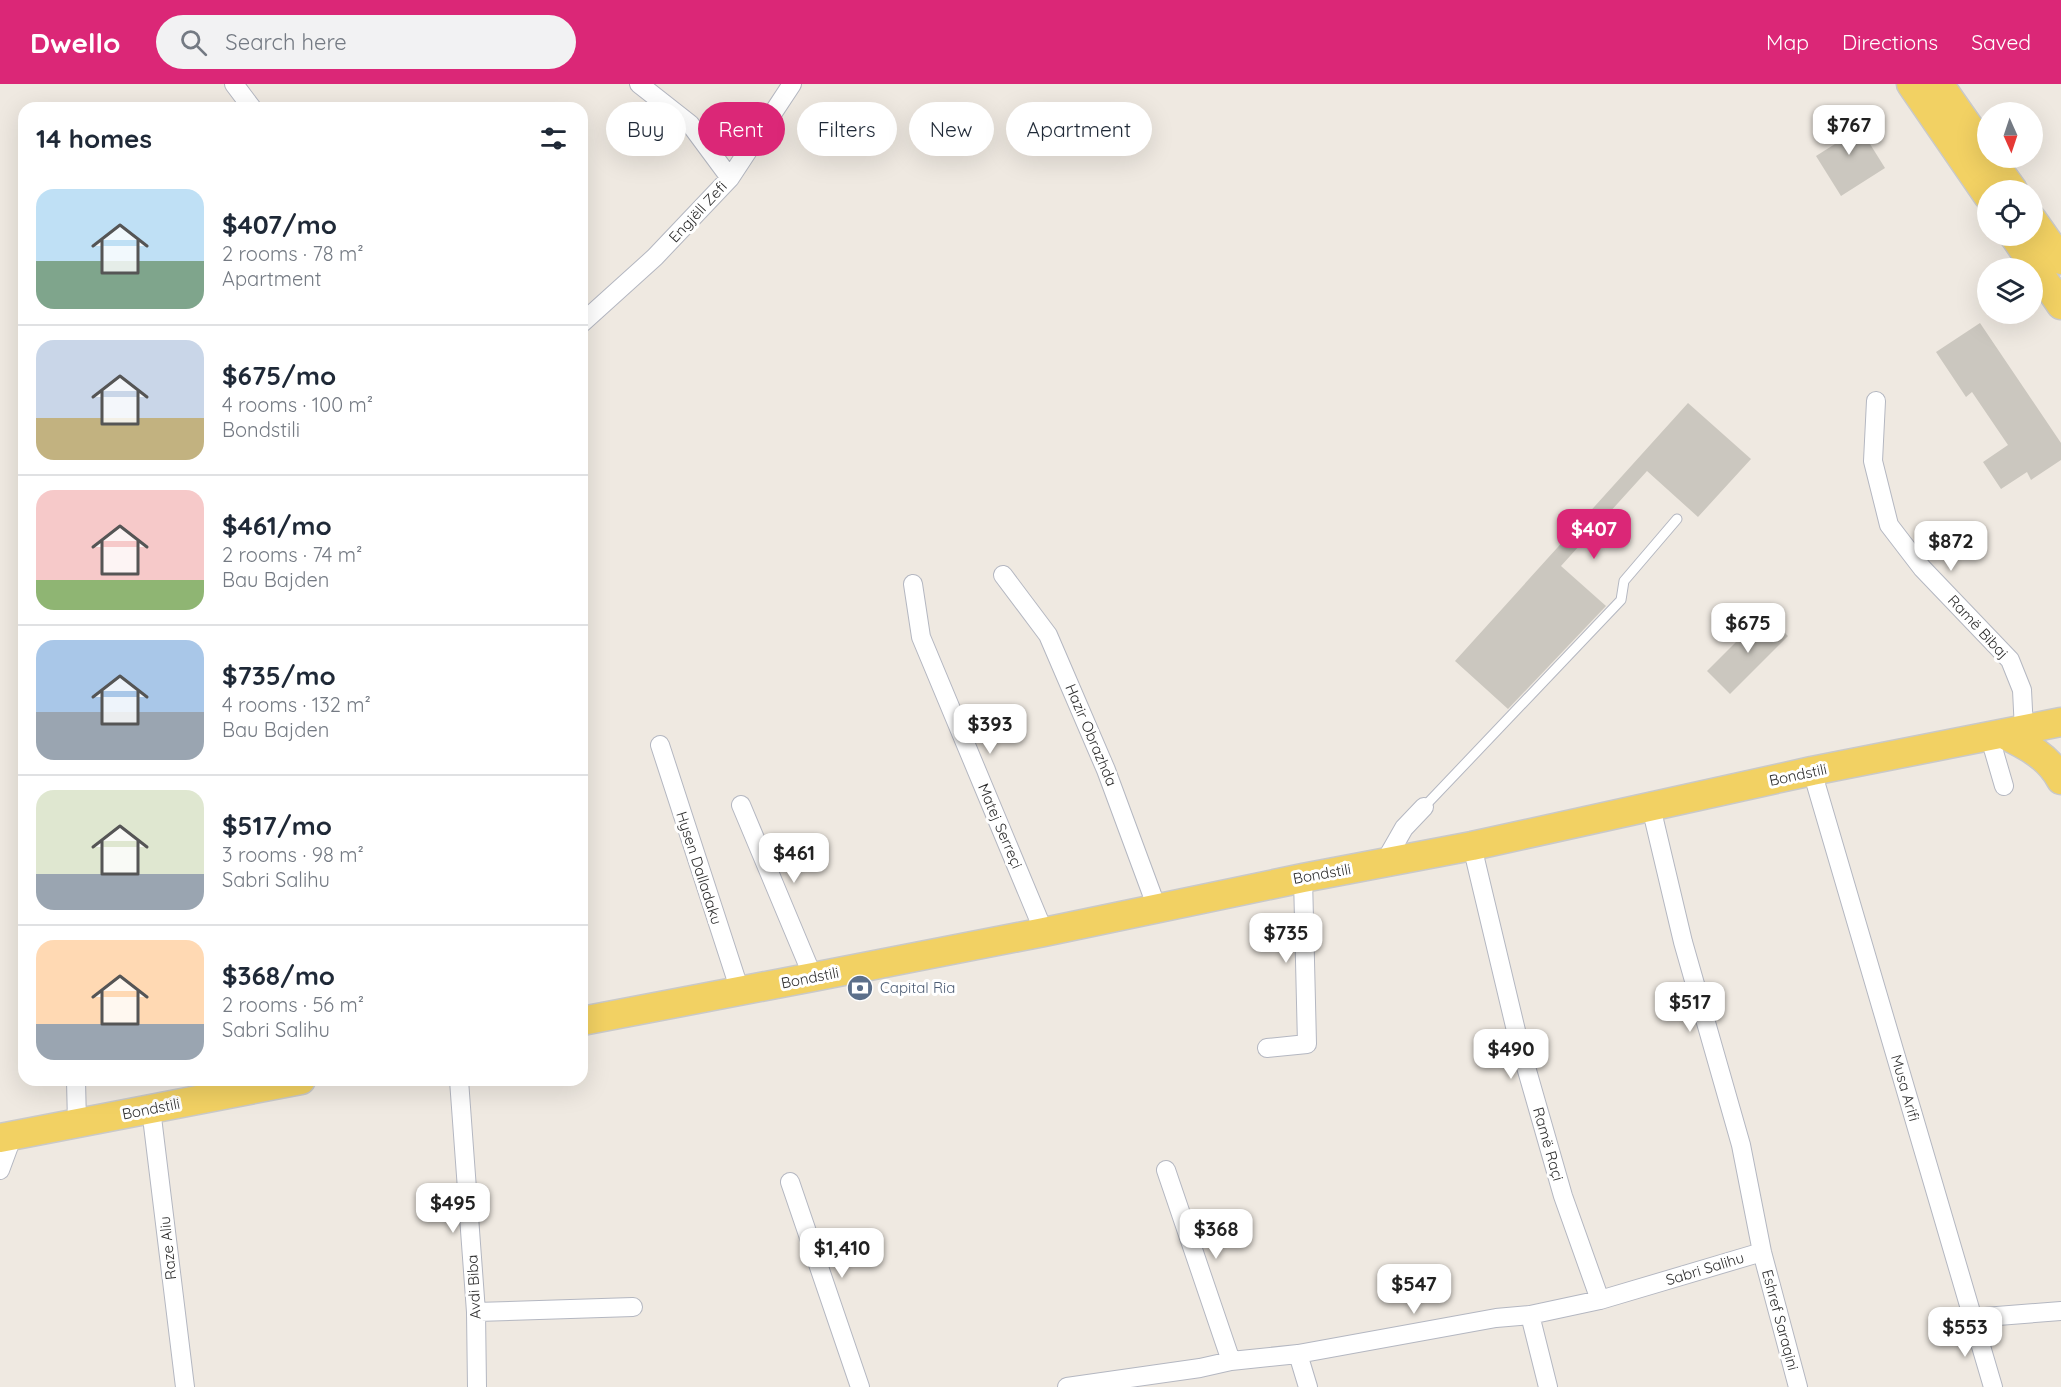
<!DOCTYPE html>
<html lang="en">
<head>
<meta charset="utf-8">
<style>
	body { margin:0; font-family:Quicksand,sans-serif; background:#f2f2f3; color:#1f2937; height:100vh; display:flex; flex-direction:column; font-size:22px; white-space:nowrap }
	* { box-sizing:border-box; margin:0 }
	p { font-size:20px; color:#747a83 }
	.icon { flex:none; width:33px; height:33px; fill:none; stroke:currentColor; stroke-width:2; stroke-linecap:round; stroke-linejoin:round }
	.map { position:relative; flex:1; overflow:hidden }
	.details { position:absolute; left:18px; top:18px; width:570px; height:984px; display:flex; flex-direction:column; background:#fff; border-radius:18px; box-shadow:0 6px 24px #0002 }
	.details>* { flex:none }
	.guide { position:absolute; left:606px; top:18px; width:570px; height:54px; display:flex; gap:12px }
	.needle { width:39px; rotate:177deg }
	.fabs { position:absolute; left:1977px; top:18px; display:grid; gap:12px }
	.fabs a { display:grid; place-items:center; width:66px; height:66px; border-radius:50%; background:#fff; box-shadow:0 6px 24px #0002; font-size:30px }
	.price { position:absolute; translate:-50% -51px; padding:0 14px; border-radius:12px; background:#fff; color:#222; font-size:20px; line-height:39px; filter:drop-shadow(0 2px 3px #0008) }
	.price::after { content:''; position:absolute; left:50%; top:36px; width:18px; height:14px; margin-left:-9px; background:inherit; clip-path:polygon(0 0,100% 0,50% 100%) }
	.price.on { background:#db2777; color:#fff }
	ul { padding:0; list-style:none }
	li { display:flex; align-items:center; gap:18px; height:150px; padding:0 18px }
	li+li { border-top:2px solid #e0e1e3 }
	li span { display:grid; place-items:center; flex:none; width:168px; height:120px; border-radius:18px; color:#555 }
	li>.icon { margin-inline-start:auto }
	span .icon { width:72px; height:72px; fill:#fffc; stroke-width:1 }
	li b { font-size:26px }
	h2 { display:flex; justify-content:space-between; align-items:center; height:72px; padding:0 18px; font-size:26px }
	.pill { padding:0 21px; border-radius:27px; background:#fff; box-shadow:0 6px 24px #0002; font-size:21px; line-height:54px }
	.pill.on { background:#db2777; color:#fff }
	header { display:flex; align-items:center; gap:36px; box-sizing:border-box; height:84px; padding:0 30px; background:#db2777; color:#fff }
	header strong { font-size:28px }
	nav { display:flex; gap:33px; margin-inline-start:auto; font-size:21px }
	.search { width:420px; height:54px; background:#f2f2f3; display:flex; align-items:center; gap:15px; box-sizing:border-box; padding:0 21px; border-radius:33px; color:#747a83; font-size:22px }
	.map>svg:first-child { display:block }
	.building { fill:#cbc7bf }
	.lines { fill:none; stroke-linecap:round; stroke-linejoin:round }
	.service-casing { stroke:#b4b7c1; stroke-width:11 }
	.minor-casing { stroke:#b4b7c1; stroke-width:20 }
	.primary-casing { stroke:#c9c9c9; stroke-width:31 }
	.service { stroke:#fff; stroke-width:9 }
	.minor { stroke:#fff; stroke-width:18 }
	.primary { stroke:#f2d163; stroke-width:28 }
	.labels { text-anchor:middle; stroke-width:6; stroke-linejoin:round; paint-order:stroke }
	.street-label { font-size:15px; fill:#2e2e2e; stroke:#fff }
	.service-label { font-size:15px; fill:#4e5e75; stroke:#fff; text-anchor:start }
</style>
</head>
<body>
<header>
<strong>Dwello</strong>
<div class="search"><svg class="icon" aria-label="search" viewBox="0 0 24 24"><circle cx="10" cy="10" r="6"/><path d="M15 15l6 6"/></svg>Search here</div>
<nav><a>Map</a><a>Directions</a><a>Saved</a></nav>
</header>
<div class="map">
<svg width="2061" height="1303" viewBox="0 0 2061 1303">
	<rect width="100%" height="100%" fill="#efe9e1"/>
	<path class="building" d="M1850 28 1885 84 1841 112 1816 72 1835 60 1825 43Z
		M1980 239 2061 359V376L2031 396 2027 388 2001 405 1983 378 2008 361 1972 308 1966 313 1936 268Z
		M1688 319 1751 375 1698 433 1647 387 1561 482 1606 522 1508 625 1455 577Z
		M1765 529 1788 552 1730 610 1707 587Z"/>
	<g class="lines">
		<g class="service-casing">
			<path id="service" d="M1424 723 1621 516 1624 497 1677 435"/>
		</g>
		<g class="minor-casing">
			<path id="minor" d="M234 0 252 24
				M639 0 690 40 730 94
				M582 239 655 173 730 94 792 0
				M1876 317 1873 377 1889 441 1922 484 2010 576 2022 606 2024 646
				M1003 491 1048 551 1106 686 1157 824
				M913 500 921 553 1044 848
				M1990 654 2004 702
				M660 661 740 907
				M1812 687 1993 1303
				M741 721 813 893
				M1651 723 1683 858 1741 1061 1762 1168 1798 1303
				M1472 762 1518 955 1563 1112 1600 1216
				M1384 779 1404 744 1424 723
				M1267 964 1307 960 1303 794
				M76 996 77 1039
				M459 996 476 1228 477 1303
				M151 1025 185 1303
				M0 1086 13 1051
				M1166 1086 1231 1277
				M790 1098 860 1303
				M476 1228 633 1223
				M1530 1231 1548 1303
				M1972 1234 2061 1227
				M1298 1270 1308 1303
				M1067 1303 1200 1284 1231 1277 1298 1270 1496 1234 1530 1231 1600 1216 1762 1168"/>
		</g>
		<g class="primary-casing">
			<path id="primary" d="M1911 0 1988 112
				M1939 0 1988 70
				M1990 74 2013 106
				M2032 135 2061 176
				M2014 152 2061 221
				M2003 650C2027 662 2048 672 2061 696
				M582 937 813 893 1044 848 1303 794 1472 762 1812 687 2061 638
				M0 1054 301 996"/>
		</g>
		<use href="#service" class="service"/>
		<use href="#minor" class="minor"/>
		<use href="#primary" class="primary"/>
	</g>
	<defs>
		<g id="bank-disc" transform="scale(1.35)"><circle r="9.5" fill="#5c6f8a" stroke="#fff"/><path d="M-6-4H6V4H-6ZM0-2.3a2.3 2.3 0 1 0 0 4.6a2.3 2.3 0 1 0 0-4.6Z" fill="#fff"/></g>
	</defs>
	<g fill-rule="evenodd">
		<use href="#bank-disc" x="860" y="904"/>
	</g>
	<g class="labels">
		<g class="street-label">
			<text transform="translate(698 128) rotate(-47)" y="5">Engjëll Zefi</text>
			<text transform="translate(1978 543) rotate(47)" y="5">Ramë Bibaj</text>
			<text transform="translate(1091 651) rotate(67)" y="5">Hazir Obrazhda</text>
			<text transform="translate(1798 691) rotate(-12)" y="5">Bondstili</text>
			<text transform="translate(1000 742) rotate(67)" y="5">Matej Serreçi</text>
			<text transform="translate(699 784) rotate(72)" y="5">Hysen Dalladaku</text>
			<text transform="translate(1322 790) rotate(-10)" y="5">Bondstili</text>
			<text transform="translate(810 894) rotate(-11)" y="5">Bondstili</text>
			<text transform="translate(1905 1004) rotate(74)" y="5">Musa Arifi</text>
			<text transform="translate(151 1025) rotate(-11)" y="5">Bondstili</text>
			<text transform="translate(1548 1060) rotate(74)" y="5">Ramë Raçi</text>
			<text transform="translate(168 1164) rotate(-96)" y="5">Raze Aliu</text>
			<text transform="translate(1705 1185) rotate(-17)" y="5">Sabri Salihu</text>
			<text transform="translate(474 1203) rotate(-93)" y="5">Avdi Biba</text>
			<text transform="translate(1780 1236) rotate(75)" y="5">Eshref Saraqini</text>
		</g>
		<g class="service-label">
			<text x="880" y="909">Capital Ria</text>
		</g>
	</g>
</svg>
<div class="fabs">
<a><svg class="needle" viewBox="-14 -14 28 28"><path d="M0-13l5 13h-10z" fill="#e53935"/><path d="M0 13l5-13h-10z" fill="#747a83"/></svg></a>
<a><svg class="icon" aria-label="locate" viewBox="0 0 24 24"><circle cx="12" cy="12" r="6"/><path d="M12 2v4M12 18v4M2 12h4M18 12h4"/></svg></a>
<a><svg class="icon" aria-label="layers" viewBox="0 0 24 24"><path d="M12 4l9 5-9 5-9-5zM3 14l9 5 9-5"/></svg></a>
</div>
<b class="price" style="left:1849px;top:72px">$767</b>
<b class="price on" style="left:1594px;top:476px">$407</b>
<b class="price" style="left:1951px;top:488px">$872</b>
<b class="price" style="left:1748px;top:570px">$675</b>
<b class="price" style="left:990px;top:671px">$393</b>
<b class="price" style="left:794px;top:800px">$461</b>
<b class="price" style="left:1286px;top:880px">$735</b>
<b class="price" style="left:1690px;top:949px">$517</b>
<b class="price" style="left:1511px;top:996px">$490</b>
<b class="price" style="left:453px;top:1150px">$495</b>
<b class="price" style="left:1216px;top:1176px">$368</b>
<b class="price" style="left:842px;top:1195px">$1,410</b>
<b class="price" style="left:1414px;top:1231px">$547</b>
<b class="price" style="left:1965px;top:1274px">$553</b>
<div class="guide">
<a class="pill">Buy</a>
<a class="pill on">Rent</a>
<a class="pill">Filters</a>
<a class="pill">New</a>
<a class="pill">Apartment</a>
</div>
<section class="details">
<h2>14 homes<svg class="icon" aria-label="filters" viewBox="0 0 24 24"><path d="M4 7h16M4 17h16"/><circle cx="9" cy="7" r="2"/><circle cx="15" cy="17" r="2"/></svg></h2>
<ul>
<li><span style="background:linear-gradient(#bfe0f5 60%,#7fa58c 0)"><svg class="icon" aria-label="home" viewBox="0 0 24 24"><path d="M3 11l9-7 9 7M6 9v11h12V9"/></svg></span><div><b>$407/mo</b><p>2 rooms · 78 m²</p><p>Apartment</p></div></li>
<li><span style="background:linear-gradient(#c9d6e8 65%,#c2b280 0)"><svg class="icon" aria-label="home" viewBox="0 0 24 24"><path d="M3 11l9-7 9 7M6 9v11h12V9"/></svg></span><div><b>$675/mo</b><p>4 rooms · 100 m²</p><p>Bondstili</p></div></li>
<li><span style="background:linear-gradient(#f6c9c9 75%,#8fb573 0)"><svg class="icon" aria-label="home" viewBox="0 0 24 24"><path d="M3 11l9-7 9 7M6 9v11h12V9"/></svg></span><div><b>$461/mo</b><p>2 rooms · 74 m²</p><p>Bau Bajden</p></div></li>
<li><span style="background:linear-gradient(#a9c7e8 60%,#9aa5b1 0)"><svg class="icon" aria-label="home" viewBox="0 0 24 24"><path d="M3 11l9-7 9 7M6 9v11h12V9"/></svg></span><div><b>$735/mo</b><p>4 rooms · 132 m²</p><p>Bau Bajden</p></div></li>
<li><span style="background:linear-gradient(#dfe7d0 70%,#9aa5b1 0)"><svg class="icon" aria-label="home" viewBox="0 0 24 24"><path d="M3 11l9-7 9 7M6 9v11h12V9"/></svg></span><div><b>$517/mo</b><p>3 rooms · 98 m²</p><p>Sabri Salihu</p></div></li>
<li><span style="background:linear-gradient(#ffd9b3 70%,#9aa5b1 0)"><svg class="icon" aria-label="home" viewBox="0 0 24 24"><path d="M3 11l9-7 9 7M6 9v11h12V9"/></svg></span><div><b>$368/mo</b><p>2 rooms · 56 m²</p><p>Sabri Salihu</p></div></li>
</ul>
</section>
</div>
</body>
</html>
